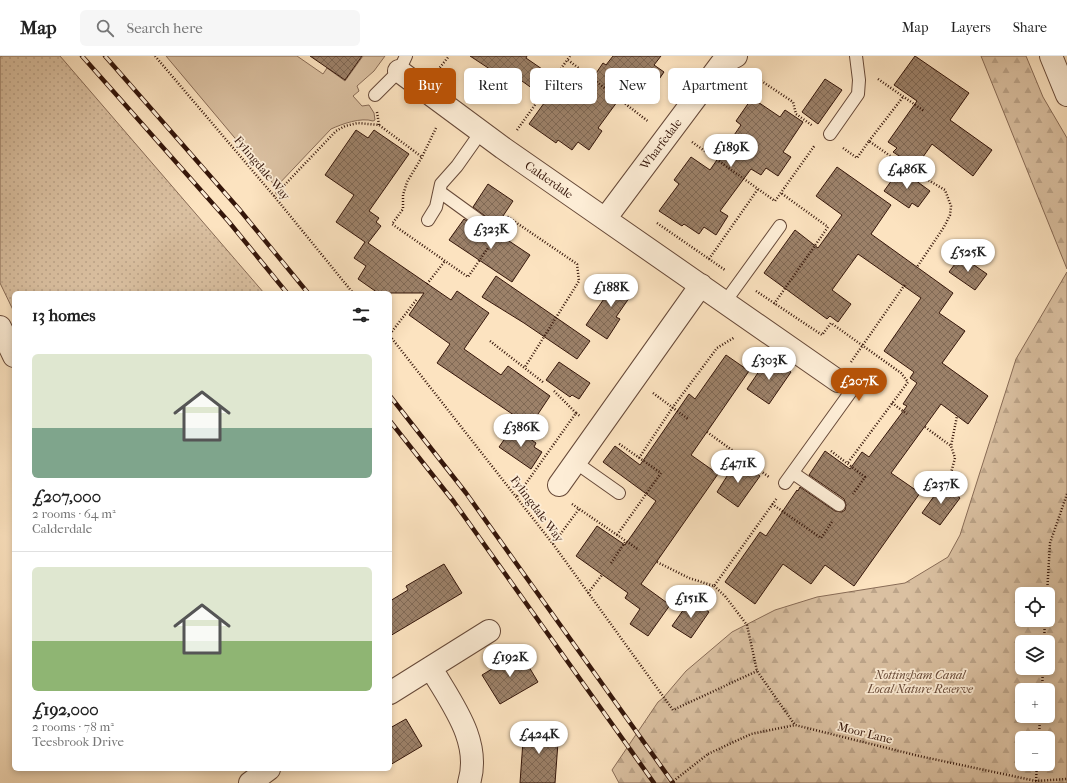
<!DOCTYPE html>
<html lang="en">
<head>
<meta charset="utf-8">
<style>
	body { margin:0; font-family:"IM FELL French Canon",serif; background:#f6f6f6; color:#222; height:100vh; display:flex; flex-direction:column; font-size:15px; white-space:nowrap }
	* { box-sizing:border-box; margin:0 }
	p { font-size:13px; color:#767676 }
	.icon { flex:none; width:22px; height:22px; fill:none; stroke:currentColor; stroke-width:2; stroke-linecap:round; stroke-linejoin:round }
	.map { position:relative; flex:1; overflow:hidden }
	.drawer { position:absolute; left:12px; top:235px; width:380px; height:480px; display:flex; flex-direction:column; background:#fff; border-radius:6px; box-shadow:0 2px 6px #0003 }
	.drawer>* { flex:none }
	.top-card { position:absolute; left:404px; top:12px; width:380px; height:36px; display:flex; gap:8px }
	.tools { position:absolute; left:1015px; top:531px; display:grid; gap:8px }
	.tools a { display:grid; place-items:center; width:40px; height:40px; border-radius:6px; background:#fff; box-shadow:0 2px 6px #0003; font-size:20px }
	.price { position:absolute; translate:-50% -34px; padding:0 9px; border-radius:14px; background:#fff; color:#222; font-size:13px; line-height:26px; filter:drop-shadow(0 1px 2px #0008) }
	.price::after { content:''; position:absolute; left:50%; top:24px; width:12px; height:9px; margin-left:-6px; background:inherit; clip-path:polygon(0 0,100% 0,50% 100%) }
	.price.on { background:#b45309; color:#fff }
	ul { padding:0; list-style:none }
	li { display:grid; align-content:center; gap:8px; height:212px; padding:0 20px }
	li+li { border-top:1px solid #e0e0e0 }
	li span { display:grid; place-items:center; height:124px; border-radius:6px; color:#555 }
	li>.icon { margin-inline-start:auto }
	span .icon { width:72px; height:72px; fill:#fffc; stroke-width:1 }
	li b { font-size:17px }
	h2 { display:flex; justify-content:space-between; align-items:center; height:48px; padding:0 20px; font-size:17px }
	.chip { padding:0 14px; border-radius:6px; background:#fff; box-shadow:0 2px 6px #0003; font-size:14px; line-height:36px }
	.chip.on { background:#b45309; color:#fff }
	header { display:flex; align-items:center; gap:24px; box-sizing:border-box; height:56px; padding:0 20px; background:#fff; border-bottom:1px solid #e0e0e0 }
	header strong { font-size:19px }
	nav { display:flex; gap:22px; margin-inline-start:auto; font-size:14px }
	.search { width:280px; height:36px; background:#f6f6f6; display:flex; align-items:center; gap:10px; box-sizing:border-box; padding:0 14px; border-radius:6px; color:#767676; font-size:15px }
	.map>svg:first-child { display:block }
	.grass { fill:#dac0a1; stroke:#886b56 }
	.forest { fill:url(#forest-firs); stroke:#886b56; fill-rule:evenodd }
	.park { fill:url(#park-dots); stroke:#886b56 }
	.building { fill:url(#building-cross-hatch); stroke:#35160a }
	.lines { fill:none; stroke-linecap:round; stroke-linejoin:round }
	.service-casing { stroke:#674938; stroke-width:14 }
	.minor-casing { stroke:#674938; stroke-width:24 }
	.path { stroke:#35160a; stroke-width:2.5; stroke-dasharray:1 2; stroke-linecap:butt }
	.service { stroke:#fdedd6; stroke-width:12 }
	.minor { stroke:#fdedd6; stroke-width:22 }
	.rail-casing { stroke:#35160a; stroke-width:4.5 }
	.rail { stroke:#fdedd6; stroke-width:3; stroke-dasharray:9; stroke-linecap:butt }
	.path-bridge { stroke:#35160a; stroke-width:2.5; stroke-dasharray:1 2; stroke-linecap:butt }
	.labels { text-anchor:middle; stroke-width:3.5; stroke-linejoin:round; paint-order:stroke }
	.street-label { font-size:12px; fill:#35160a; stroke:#fdedd6 }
	.park-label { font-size:12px; font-style:italic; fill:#674937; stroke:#fdedd6 }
</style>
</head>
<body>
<header>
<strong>Map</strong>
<div class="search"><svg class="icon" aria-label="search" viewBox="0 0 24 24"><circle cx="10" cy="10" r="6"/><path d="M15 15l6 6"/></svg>Search here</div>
<nav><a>Map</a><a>Layers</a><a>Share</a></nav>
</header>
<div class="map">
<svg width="1067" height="727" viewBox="0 0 1067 727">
	<defs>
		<pattern id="forest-firs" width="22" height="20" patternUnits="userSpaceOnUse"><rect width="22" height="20" fill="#dac0a1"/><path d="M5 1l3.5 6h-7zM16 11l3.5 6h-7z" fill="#bca489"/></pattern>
		<pattern id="park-dots" width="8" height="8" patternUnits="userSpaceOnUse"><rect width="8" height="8" fill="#dac0a1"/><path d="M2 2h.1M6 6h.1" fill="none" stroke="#bca489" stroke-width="1.8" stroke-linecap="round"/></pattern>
		<pattern id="building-cross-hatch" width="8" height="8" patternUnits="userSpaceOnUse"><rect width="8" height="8" fill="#9c8169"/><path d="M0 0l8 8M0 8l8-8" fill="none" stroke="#806955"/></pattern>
	</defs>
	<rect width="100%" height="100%" fill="#fce3c0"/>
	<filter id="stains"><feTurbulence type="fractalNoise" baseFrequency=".005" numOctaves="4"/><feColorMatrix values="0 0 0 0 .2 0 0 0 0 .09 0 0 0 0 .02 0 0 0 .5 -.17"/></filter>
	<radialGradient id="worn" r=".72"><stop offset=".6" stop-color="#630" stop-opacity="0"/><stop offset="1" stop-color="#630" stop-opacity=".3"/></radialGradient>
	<path class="grass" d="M166 0H297L323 18 327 12 345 25 363 0H385L374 15 357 30 359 35 353 40 362 50 369 49 374 57 375 64 373 65C361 61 342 68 331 73L276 131Z"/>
	<path class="forest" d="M981 0H1026L1043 41 1067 82V213Z
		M1067 216V727H619L612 714 658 646 663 642 686 615 732 576 775 554 817 541 905 527 948 501 960 479 1016 303ZM1022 538H1048V564H1022ZM1022 586H1048V612H1022ZM1022 634H1048V660H1022ZM1022 682H1048V708H1022Z"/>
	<path class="park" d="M2 0H60L264 237H14V256L0 227V1Z"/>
	<path class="building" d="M310 0H362L345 24Z
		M470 0H527L526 2 558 24 563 16 586 32 603 7 606 9 613 0H661L654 9 664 16 651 35 640 28 634 36 628 31 598 72 602 75 589 94 578 86 572 94 558 84 556 87 529 68 547 43 515 20 511 27Z
		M915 0 969 37 950 64 992 94 973 120 932 88 916 111 893 96 897 92 888 86 917 45 894 29Z
		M825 23 842 34 818 68 802 56Z
		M752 42 780 61 785 54 803 66 783 96 791 101 778 120 766 112 761 119 751 113 720 155 728 160 716 179 704 171 699 178 684 168 682 170 659 155 679 128 674 124 691 101 710 114 741 69 736 65Z
		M356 74 368 82 374 74 409 98 369 155 379 162 376 166 381 170 368 187 451 244 457 235 489 257 464 293 501 319 508 310 550 340 530 370 437 307 450 288 409 259 424 237H378L358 223 366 210 354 202 365 186 336 166 354 139 325 119Z
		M837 111 891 149 871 178 953 237 939 257 965 275 942 307 988 340 968 368 941 348 891 417 920 437 854 530 825 509 811 528 783 508 755 548 725 526 760 476 766 480 797 434 798 435 800 431 835 455 842 456 845 454 846 449 844 443 809 419 825 395 850 413 862 396 869 401 907 350 903 348 917 327 910 322 914 316 884 295 921 242 858 198 832 234 851 248 838 266 830 260 827 263 764 217 795 174 818 192 842 159 816 140Z
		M900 113 930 135 918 151 912 147 909 152 884 135Z
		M488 128 513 145 497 169 473 151Z
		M464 163 487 179 494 180 497 177 530 199 512 226 449 184Z
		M961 200 987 218 975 234 949 216Z
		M496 220 590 285 577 303 524 267 482 241Z
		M619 221 636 232 616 261 620 263 607 283 586 269Z
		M726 299 749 315 691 399 718 418 641 528 670 549 648 580 630 568 640 553 625 542 628 537 576 500 597 470 625 489 656 445 603 406 615 390 640 409 689 338 695 343Z
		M773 304 791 316 769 348 747 333 764 308 768 311Z
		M559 306 590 327 579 343 572 339 570 341 546 324Z
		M513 371 536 387 534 391 542 396 531 413 499 391Z
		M743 407 760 420 738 451 717 436 734 409 740 413Z
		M942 429 960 442 940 469 922 457Z
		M444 508 462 537 390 580V545L408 534 406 530Z
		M691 543 709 556 691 582 672 570Z
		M520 596 538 626 500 648 482 619Z
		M406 663 422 690 390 709V672Z
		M524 671 559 673 555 727H520Z"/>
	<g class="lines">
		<g class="service-casing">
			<path id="service" d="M375 39 399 15 406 0
				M830 78 858 38 859 24 856 0
				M440 136 491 173
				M428 164 436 151 441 128 457 110 481 76
				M725 246 780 170
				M575 406 619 437
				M793 417 839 449
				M785 427 852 334 838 325"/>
		</g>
		<g class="minor-casing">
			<path id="minor" d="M1051 0 1067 39
				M399 15 503 92 838 325
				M605 163 721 8 736 0
				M0 271 14 300
				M559 429 701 229
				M431 612C451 647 482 685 469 727
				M390 637 489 575
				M250 727 269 713"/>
		</g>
		<path class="path" d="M155 0 274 140 353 237
			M568 4 649 66
			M438 14 449 0
			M878 23 924 55
			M736 27C744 32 753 30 760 24L793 46 796 58 813 70
			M377 56 379 69
			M436 72 422 101 407 126 403 139V153L392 168 468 221 488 192
			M517 74 570 0
			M869 85 903 41
			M692 86 775 145 815 89
			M843 92 857 102 869 85 903 109
			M913 115 945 134 951 150 950 159 944 171 917 211
			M274 140 336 75 345 70 358 67 379 69 422 101
			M506 164 508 161 577 208 579 225 525 311
			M657 167 725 214
			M709 203 758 133
			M427 228 445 205
			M756 235 822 279 831 267 901 317 908 326 847 408
			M774 248 828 171 781 137
			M390 278 417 243
			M390 280 553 488 673 654 757 615
			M490 285 544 327
			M851 306 906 227
			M554 335 576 357
			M653 337 688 363
			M892 347 907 358
			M925 371 951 390
			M707 376 769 421
			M831 395 865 421 853 438
			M639 402 673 351 717 292 735 281
			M947 432 955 402 951 390 957 360
			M517 440 576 357 580 360
			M572 448 639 494
			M772 448 821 482 832 466
			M617 479 661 417 618 387
			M553 488 579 453
			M657 506 689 522 714 530 777 442
			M611 507 626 485
			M714 530 725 540 747 569 757 615 795 669
			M588 537 602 519
			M1047 538 1050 487 1067 438
			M1044 586 1045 564
			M1042 634 1043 612
			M1039 682 1040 660
			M708 698 751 678 795 669 919 700 1036 725 1067 723
			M1036 725 1037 708"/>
		<use href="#service" class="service"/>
		<use href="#minor" class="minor"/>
		<g class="rail-casing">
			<path id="rail" d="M82 0 229 166 287 237
				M105 0 239 153 308 237
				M390 340 466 437 673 727
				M390 365 454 446 654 727"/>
		</g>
		<use href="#rail" class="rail"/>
		<path class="path-bridge" d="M671 727 708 698"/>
	</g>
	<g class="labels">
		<g class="street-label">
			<text transform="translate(661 88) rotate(-53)" y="4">Wharfedale</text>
			<text transform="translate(262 112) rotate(50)" y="4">Fylingdale Way</text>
			<text transform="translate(549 124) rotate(35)" y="4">Calderdale</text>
			<text transform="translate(537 453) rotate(53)" y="4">Fylingdale Way</text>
			<text transform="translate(865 677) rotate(14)" y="4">Moor Lane</text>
		</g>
		<g class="park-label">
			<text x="920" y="623">Nottingham Canal<tspan x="920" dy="14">Local Nature Reserve</tspan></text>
		</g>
	</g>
	<rect width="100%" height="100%" filter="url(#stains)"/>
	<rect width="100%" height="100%" fill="url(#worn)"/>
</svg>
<div class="tools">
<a><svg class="icon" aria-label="locate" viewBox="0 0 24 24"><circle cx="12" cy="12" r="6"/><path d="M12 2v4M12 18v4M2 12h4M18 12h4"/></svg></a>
<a><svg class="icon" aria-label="layers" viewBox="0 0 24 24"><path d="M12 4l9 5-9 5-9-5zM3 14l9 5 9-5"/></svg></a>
<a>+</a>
<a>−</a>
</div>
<b class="price" style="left:731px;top:112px">£189K</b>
<b class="price" style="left:907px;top:134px">£486K</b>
<b class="price" style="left:491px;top:194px">£323K</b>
<b class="price" style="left:968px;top:217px">£525K</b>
<b class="price" style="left:611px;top:252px">£188K</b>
<b class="price" style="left:769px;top:325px">£303K</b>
<b class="price on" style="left:859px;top:346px">£207K</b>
<b class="price" style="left:521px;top:392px">£386K</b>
<b class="price" style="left:738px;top:428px">£471K</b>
<b class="price" style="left:941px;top:449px">£237K</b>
<b class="price" style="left:691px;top:563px">£151K</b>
<b class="price" style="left:510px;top:622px">£192K</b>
<b class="price" style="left:539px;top:699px">£424K</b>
<div class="top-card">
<a class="chip on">Buy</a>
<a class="chip">Rent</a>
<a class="chip">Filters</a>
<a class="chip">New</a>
<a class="chip">Apartment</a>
</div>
<section class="drawer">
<h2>13 homes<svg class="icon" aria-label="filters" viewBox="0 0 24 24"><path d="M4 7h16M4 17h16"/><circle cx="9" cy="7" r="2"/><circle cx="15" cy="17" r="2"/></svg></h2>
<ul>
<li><span style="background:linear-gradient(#dfe7d0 60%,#7fa58c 0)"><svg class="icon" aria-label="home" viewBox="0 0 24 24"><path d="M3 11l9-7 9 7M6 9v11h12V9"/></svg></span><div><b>£207,000</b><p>2 rooms · 64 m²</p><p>Calderdale</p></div></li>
<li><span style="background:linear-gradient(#dfe7d0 60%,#8fb573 0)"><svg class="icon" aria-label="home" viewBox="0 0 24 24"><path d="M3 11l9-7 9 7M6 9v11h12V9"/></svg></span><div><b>£192,000</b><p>2 rooms · 78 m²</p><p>Teesbrook Drive</p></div></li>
</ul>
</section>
</div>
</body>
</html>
